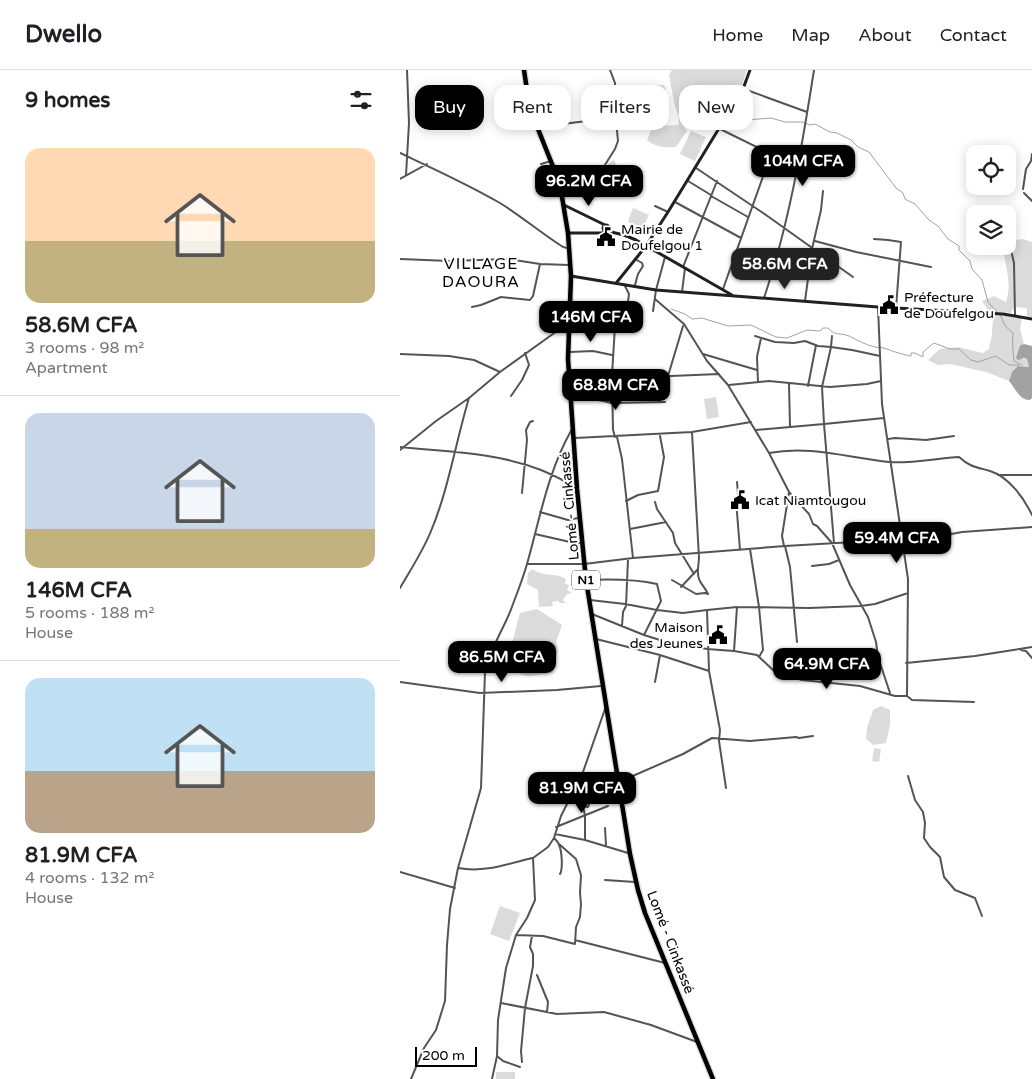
<!DOCTYPE html>
<html lang="en">
<head>
<meta charset="utf-8">
<style>
	body { margin:0; font-family:"Varela Round",sans-serif; background:#f6f6f6; color:#202124; height:100vh; display:flex; flex-direction:column; font-size:19px; white-space:nowrap }
	* { box-sizing:border-box; margin:0 }
	p { font-size:16px; color:#757577 }
	.icon { flex:none; width:28px; height:28px; fill:none; stroke:currentColor; stroke-width:2; stroke-linecap:round; stroke-linejoin:round }
	.map { position:relative; flex:1; overflow:hidden }
	.sheet { display:flex; flex-direction:column; background:#fff; width:400px }
	.sheet>* { flex:none }
	.guide { position:absolute; left:15px; top:15px; width:475px; height:45px; display:flex; gap:10px }
	.fabs { position:absolute; left:566px; top:75px; display:grid; gap:10px }
	.fabs a { display:grid; place-items:center; width:50px; height:50px; border-radius:10px; background:#fff; box-shadow:0 2px 12px #0003; font-size:25px }
	.scale { position:absolute; left:15px; bottom:12px; width:62px; box-sizing:border-box; padding-left:5px; border:2px solid #000; border-top:0; font-size:14px; line-height:18px; white-space:nowrap; color:#000; -webkit-text-stroke:4px #fff; paint-order:stroke }
	.price { position:absolute; translate:-50% -42px; padding:0 11px; border-radius:10px; background:#000; color:#fff; font-size:16px; line-height:32px; filter:drop-shadow(0 1px 2px #0008) }
	.price::after { content:''; position:absolute; left:50%; top:30px; width:15px; height:11px; margin-left:-8px; background:inherit; clip-path:polygon(0 0,100% 0,50% 100%) }
	.price.selected { background:#222; color:#fff }
	ul { padding:0; list-style:none }
	li { display:grid; align-content:center; gap:10px; height:265px; padding:0 25px }
	li+li { border-top:1px solid #e0e0e0 }
	li span { display:grid; place-items:center; height:155px; border-radius:15px; color:#555 }
	li>.icon { margin-inline-start:auto }
	span .icon { width:90px; height:90px; fill:#fffc; stroke-width:1 }
	li b { font-size:21px }
	h2 { display:flex; justify-content:space-between; align-items:center; height:60px; padding:0 25px; font-size:21px }
	.tag { padding:0 18px; border-radius:15px; background:#fff; box-shadow:0 2px 12px #0003; font-size:18px; line-height:45px }
	.tag.selected { background:#000; color:#fff }
	header { display:flex; align-items:center; gap:30px; box-sizing:border-box; height:70px; padding:0 25px; background:#fff; border-bottom:1px solid #e0e0e0 }
	header strong { font-size:24px }
	nav { display:flex; gap:28px; margin-inline-start:auto; font-size:18px }
	main { display:flex; flex:1; min-height:0 }
	.map>svg:first-child { display:block }
	.green { fill:#dbdbdb }
	.water { fill:#a2a2a2 }
	.lines { fill:none; stroke-linecap:round; stroke-linejoin:round }
	.stream { stroke:#a2a2a2; stroke-width:1 }
	.trunk-casing { stroke:#dbdbdb; stroke-width:7 }
	.minor { stroke:#545454; stroke-width:2 }
	.secondary { stroke:#212121; stroke-width:3 }
	.trunk { stroke:#000; stroke-width:4.5 }
	.labels { text-anchor:middle; stroke-width:4; stroke-linejoin:round; paint-order:stroke }
	.shield { fill:#fff; stroke:#4c4c4c; stroke-width:1 }
	.shield-label { font-size:12px; font-weight:bold; fill:#000 }
	.poi-label { font-size:14px; fill:#000; stroke:#fff; text-anchor:start }
	.street-label { font-size:14px; fill:#000; stroke:#fff }
	.quarter-label { font-size:16px; letter-spacing:1px; fill:#000; stroke:#fff }
</style>
</head>
<body>
<header>
<strong>Dwello</strong>
<nav><a>Home</a><a>Map</a><a>About</a><a>Contact</a></nav>
</header>
<main>
<section class="sheet">
<h2>9 homes<svg class="icon" aria-label="filters" viewBox="0 0 24 24"><path d="M4 7h16M4 17h16"/><circle cx="9" cy="7" r="2"/><circle cx="15" cy="17" r="2"/></svg></h2>
<ul>
<li><span style="background:linear-gradient(#ffd9b3 60%,#c2b280 0)"><svg class="icon" aria-label="home" viewBox="0 0 24 24"><path d="M3 11l9-7 9 7M6 9v11h12V9"/></svg></span><div><b>58.6M CFA</b><p>3 rooms · 98 m²</p><p>Apartment</p></div></li>
<li><span style="background:linear-gradient(#c9d6e8 75%,#c2b280 0)"><svg class="icon" aria-label="home" viewBox="0 0 24 24"><path d="M3 11l9-7 9 7M6 9v11h12V9"/></svg></span><div><b>146M CFA</b><p>5 rooms · 188 m²</p><p>House</p></div></li>
<li><span style="background:linear-gradient(#bfe0f5 60%,#b9a48a 0)"><svg class="icon" aria-label="home" viewBox="0 0 24 24"><path d="M3 11l9-7 9 7M6 9v11h12V9"/></svg></span><div><b>81.9M CFA</b><p>4 rooms · 132 m²</p><p>House</p></div></li>
</ul>
</section>
<div class="map">
<svg width="632" height="1009" viewBox="0 0 632 1009">
	<rect width="100%" height="100%" fill="#fff"/>
	<path class="green" d="M272 0H347L341 18 315 59 304 60 289 54H282L287 61 276 77C267 78 254 77 247 70L251 60 256 59 259 56 279 55V46L275 37 269 5Z
		M257 15H263L266 18 262 24 251 27 250 22Z
		M291 61 306 67 295 91 280 84Z
		M214 90 220 102C216 106 210 107 206 105L204 100 209 93Z
		M233 138 249 145 241 161 234 158 228 151Z
		M623 169 632 172V247L627 246V238L614 237 611 243 589 241 582 231 594 226 606 232C612 215 606 197 603 180L615 170Z
		M594 244 622 248 620 259 624 274 619 275 621 289H627L629 297 621 296 610 307 609 311 586 302 550 294 538 295 528 290 540 279 558 277 583 283 590 278 589 276C594 265 591 256 594 244Z
		M316 327 319 347 307 349 304 329Z
		M132 499C146 508 155 502 166 509L165 514 169 515 167 520 172 523 167 524 163 530 166 533H160L158 531 152 532 153 536 139 537 138 520 127 514 128 503Z
		M137 539 162 555 156 572 158 579 153 603C145 603 139 605 132 606 122 607 113 600 104 596L107 580 112 573 120 543Z
		M481 636 490 640V654L486 673 473 675 466 669 467 658 473 640Z
		M474 678 481 679 479 692 472 691Z
		M100 836 120 843 109 871 90 864Z
		M96 1002H115V1009H96Z"/>
	<path class="water" d="M624 274 632 276V328L630 330C620 331 615 318 609 311L612 302 618 296 629 297 627 289 624 288 618 290 616 288 620 275Z"/>
	<g class="lines">
		<path class="stream" d="M318 41 333 48 335 46H341L346 50 371 48 385 52H402L410 55 415 54 430 62 437 63 451 70 458 77 469 82 496 118 503 123 505 129 515 134 529 150 538 156 548 169 559 176V180L570 191 572 199 582 210 588 232 597 242
			M271 239 285 244 292 249 302 248 328 256 351 255 376 267 387 268 407 260 420 261 423 258H428C436 267 440 262 449 266 457 270 466 275 475 277 479 278 483 277 487 279 494 282 502 284 510 286H511V283H515L523 287V282L534 273 550 279H559L571 290 578 292 596 286 609 295H619
			M600 244 605 256 613 263C612 272 613 282 614 291L622 295"/>
		<g class="trunk-casing">
			<path id="trunk" d="M124 0 128 27 134 49 154 99 161 121 168 163 171 206 168 289 177 419 186 510 230 784 238 820 245 843 313 1009"/>
		</g>
		<path class="minor" d="M344 19 407 42
			M137 57 187 51 216 50
			M318 58 371 84 323 219
			M0 83C34 99 67 114 100 133 121 146 141 163 163 177L167 178
			M368 92 385 97H397
			M141 94 151 91
			M296 98 366 145 453 207
			M6 105 9 53 7 0
			M0 109 27 94
			M288 111 311 125
			M200 115 203 98 215 79 218 71 215 40V13L210 0
			M623 119 626 99 631 91 632 84
			M624 123 632 131
			M311 126 348 147
			M275 132 341 168
			M255 136 268 142
			M474 169 488 170 501 172 496 238
			M415 171 456 182 531 197
			M610 176 614 193 615 245
			M0 189 50 191 108 189 140 194 169 195
			M283 197 317 111
			M235 215 238 204 243 196 242 193 235 189
			M282 222 285 198
			M364 228C389 154 402 77 414 0
			M255 229 284 254 307 291 328 315 369 383 389 422 409 444 413 454 417 456 432 473 450 515 468 547 476 572 478 587 490 623
			M405 231 412 179 421 140 423 121
			M72 237 81 235 101 227 130 230 133 226 140 194
			M478 237 482 334 508 509 507 626 512 630 574 632
			M253 241 256 220 265 187
			M215 257 225 255 229 224 225 216
			M355 266 375 272 394 273 405 271 418 276 431 277 432 266
			M170 282 193 281 212 285
			M0 284 49 286 74 290 100 302
			M303 284 357 300
			M480 286 452 280 431 277 422 317 424 354 484 348
			M268 306 283 256
			M358 312 357 287 361 268
			M389 314 390 356
			M329 315 369 311 430 317 467 314 481 311
			M170 316 202 312H237L271 306 319 304
			M408 316 416 275
			M171 324 212 333 265 332
			M111 326 122 310 129 295 125 283
			M356 360 424 354 434 473
			M217 367 222 389 233 488
			M175 368 292 362 351 352
			M488 369 495 368 526 370 554 366
			M0 377C48 382 95 382 141 400 153 405 165 410 175 418
			M0 380 36 351 69 328 100 302 164 256 168 254 215 256 212 305 213 360 215 367
			M369 383C410 375 449 388 489 392 508 394 539 388 559 387 570 397 576 397 590 401 609 407 624 428 632 445
			M598 405H632
			M337 412 338 424 336 430 340 480
			M122 423 127 370 126 360 130 352 133 351
			M226 431 238 425 258 421 264 387 260 366
			M255 432 257 439 273 463 275 473 294 504
			M140 442 168 450 178 448
			M230 459 266 452
			M135 464 170 472 181 473
			M384 476 382 466 389 422
			M385 476 390 497 397 572
			M350 479 359 537 363 580 359 587
			M127 494H184L233 488 385 476 454 472 477 473 502 469H525L562 462 632 457
			M412 496 429 494 439 490
			M298 500C297 512 304 515 308 524
			M186 510C209 509 235 509 257 514L261 531 244 565
			M272 510 296 524 305 523 308 524
			M281 517 298 499 299 488 292 362
			M0 518C11 499 23 481 31 461 48 421 56 371 69 328
			M190 530 225 534 257 540 283 543 307 540 309 601 320 660 319 671 326 718
			M307 540 337 537 409 538 461 536 475 534 508 523
			M192 544 244 565 263 571 307 579 334 581 357 585 374 601 402 610 460 616 495 626H506
			M222 556 223 542 226 536 228 489
			M196 569 260 585 309 601
			M621 580 626 581 632 588
			M334 581 337 537
			M506 593 575 586 632 577
			M0 612 80 623 157 620 201 616
			M255 612 260 585
			M508 706 515 730 523 742 525 753 524 768 530 777 540 787 544 807 555 820 575 828 582 846
			M219 712 283 684 312 668 350 671 396 667 399 668 413 666
			M177 713 191 717
			M171 727 183 736 188 737 190 732 193 731
			M183 736 185 746V770
			M156 757 208 736
			M205 758 206 775
			M155 764 185 770 228 783
			M154 768C155 769 159 773 159 775 162 781 163 799 160 804
			M58 798C84 803 107 794 132 788
			M0 802 55 818
			M205 810 235 812
			M116 865 143 866 175 874 176 857 180 847 181 834 180 823 181 805 176 789 159 774
			M175 870 265 893
			M137 905 148 932 147 942
			M101 933 157 944 204 942 251 955 297 972
			M97 986 103 991 120 997
			M122 992 121 981 125 938 133 896V884L130 877 132 866
			M11 1009 24 978 36 960 45 931 47 875 50 839 58 798 81 718 85 602C90 577 105 558 113 534 118 521 123 508 127 494 140 448 148 401 172 359
			M92 1009 97 986 98 950 106 898 116 865 127 848 135 830 133 788 148 777 154 768 161 746 183 702 205 639"/>
		<path class="secondary" d="M164 135 205 155
			M203 158a3 3 0 1 1 6 0a3 3 0 1 1-6 0Z
			M207 161 224 165 236 170 332 225
			M168 163H203L205 161
			M171 206 256 220 478 237 603 244 632 249
			M217 212 246 176 268 142 343 19 350 0"/>
		<use href="#trunk" class="trunk"/>
	</g>
	<defs>
		<g id="civic-bare" transform="scale(1.5)"><path d="M-.6-6.5H3V-4.5H.6V-3L4-1V1h2V6H-6V1h2V-1L-.6-3ZM-1.2 2.5V6h2.4V2.5Z" fill="#000" stroke="#fff" stroke-width="2.5" paint-order="stroke"/></g>
	</defs>
	<g fill-rule="evenodd">
		<use href="#civic-bare" x="206" y="167"/>
		<use href="#civic-bare" x="489" y="235"/>
		<use href="#civic-bare" x="340" y="430"/>
		<use href="#civic-bare" x="318" y="565"/>
	</g>
	<g class="labels">
		<rect class="shield" x="172" y="500.5" width="28" height="19" rx="4"/>
		<g class="shield-label">
			<text x="186" y="514">N1</text>
		</g>
		<g class="poi-label">
			<text x="221" y="164">Mairie de<tspan x="221" dy="16">Doufelgou 1</tspan></text>
			<text x="504" y="232">Préfecture<tspan x="504" dy="16">de Doufelgou</tspan></text>
			<text x="355" y="435">Icat Niamtougou</text>
			<text x="303" y="562" text-anchor="end">Maison<tspan x="303" dy="16">des Jeunes</tspan></text>
		</g>
		<g class="street-label">
			<text transform="translate(169 436) rotate(-95)" y="5">Lomé - Cinkassé</text>
			<text transform="translate(271 872) rotate(69)" y="5">Lomé - Cinkassé</text>
		</g>
		<g class="quarter-label">
			<text x="81" y="199">VILLAGE<tspan x="81" dy="18">DAOURA</tspan></text>
		</g>
	</g>
</svg>
<div class="fabs">
<a><svg class="icon" aria-label="locate" viewBox="0 0 24 24"><circle cx="12" cy="12" r="6"/><path d="M12 2v4M12 18v4M2 12h4M18 12h4"/></svg></a>
<a><svg class="icon" aria-label="layers" viewBox="0 0 24 24"><path d="M12 4l9 5-9 5-9-5zM3 14l9 5 9-5"/></svg></a>
</div>
<div class="scale">200 m</div>
<b class="price" style="left:403px;top:117px">104M CFA</b>
<b class="price" style="left:189px;top:137px">96.2M CFA</b>
<b class="price selected" style="left:385px;top:220px">58.6M CFA</b>
<b class="price" style="left:191px;top:273px">146M CFA</b>
<b class="price" style="left:216px;top:341px">68.8M CFA</b>
<b class="price" style="left:497px;top:494px">59.4M CFA</b>
<b class="price" style="left:102px;top:613px">86.5M CFA</b>
<b class="price" style="left:427px;top:620px">64.9M CFA</b>
<b class="price" style="left:182px;top:744px">81.9M CFA</b>
<div class="guide">
<a class="tag selected">Buy</a>
<a class="tag">Rent</a>
<a class="tag">Filters</a>
<a class="tag">New</a>
</div>
</div>
</main>
</body>
</html>
